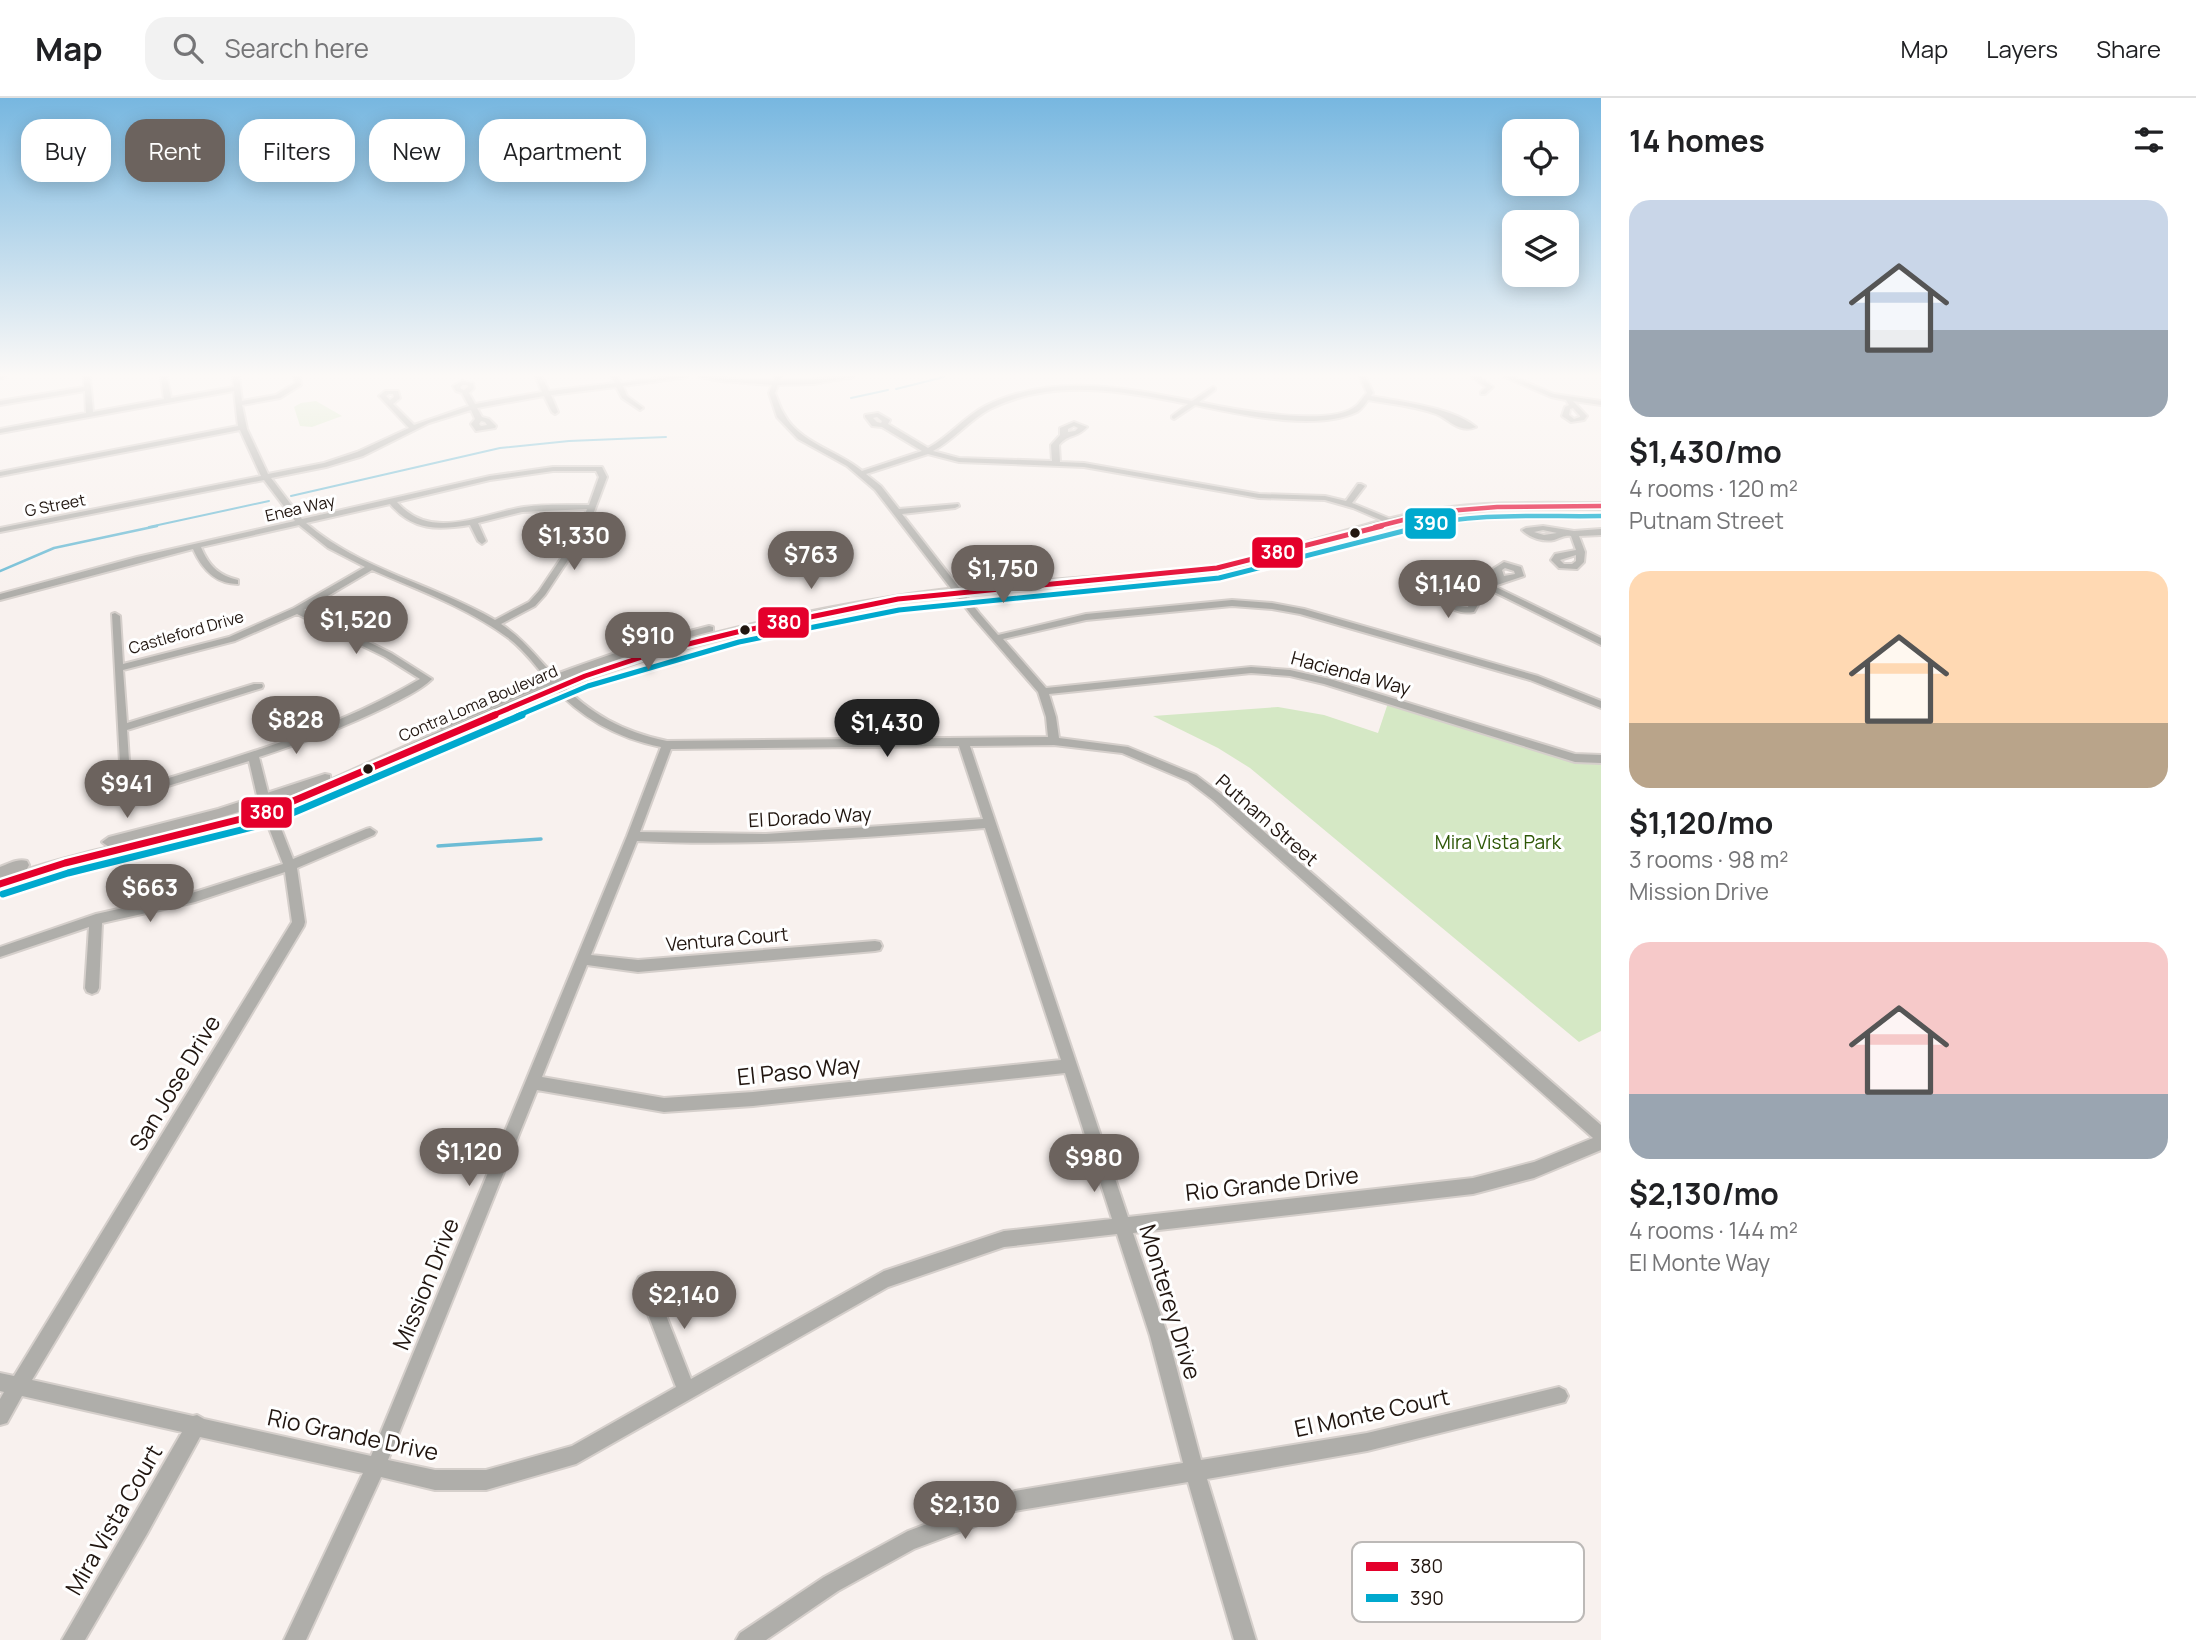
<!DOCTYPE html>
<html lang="en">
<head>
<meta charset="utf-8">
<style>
	body { margin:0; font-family:Manrope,sans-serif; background:#f2f2f2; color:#202124; height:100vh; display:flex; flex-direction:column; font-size:26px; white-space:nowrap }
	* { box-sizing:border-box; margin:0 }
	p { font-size:23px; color:#757577 }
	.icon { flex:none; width:38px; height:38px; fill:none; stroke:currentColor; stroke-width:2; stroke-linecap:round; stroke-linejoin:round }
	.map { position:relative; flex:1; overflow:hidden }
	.sheet { display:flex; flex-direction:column; background:#fff; width:595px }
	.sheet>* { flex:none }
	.hud { position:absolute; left:21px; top:21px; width:665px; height:63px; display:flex; gap:14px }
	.tools { position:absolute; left:1502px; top:21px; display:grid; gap:14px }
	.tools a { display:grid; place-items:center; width:77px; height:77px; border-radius:14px; background:#fff; box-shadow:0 4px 18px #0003; font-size:35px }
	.price { position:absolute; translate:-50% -60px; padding:0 16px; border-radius:24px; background:#6c635e; color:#fff; font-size:23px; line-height:46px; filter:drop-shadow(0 2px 4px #0008) }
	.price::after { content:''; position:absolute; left:50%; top:42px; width:21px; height:16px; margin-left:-10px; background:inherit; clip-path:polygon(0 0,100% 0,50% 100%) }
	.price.on { background:#222; color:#fff }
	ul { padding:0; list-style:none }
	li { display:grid; align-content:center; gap:14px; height:371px; padding:0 28px }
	li span { display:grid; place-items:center; height:217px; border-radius:21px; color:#555 }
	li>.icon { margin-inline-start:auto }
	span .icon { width:126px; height:126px; fill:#fffc; stroke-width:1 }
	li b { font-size:30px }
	h2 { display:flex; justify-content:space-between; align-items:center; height:84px; padding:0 28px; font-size:30px }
	.pill { padding:0 24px; border-radius:21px; background:#fff; box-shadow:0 4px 18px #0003; font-size:24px; line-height:63px }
	.pill.on { background:#6c635e; color:#fff }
	header { display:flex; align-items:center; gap:42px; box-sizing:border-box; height:98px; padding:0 35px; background:#fff; border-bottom:2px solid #e0e0e0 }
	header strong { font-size:33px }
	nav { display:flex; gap:38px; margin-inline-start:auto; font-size:24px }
	.search { width:490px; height:63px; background:#f2f2f2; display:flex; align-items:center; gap:18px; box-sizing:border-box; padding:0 24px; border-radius:21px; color:#757577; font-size:26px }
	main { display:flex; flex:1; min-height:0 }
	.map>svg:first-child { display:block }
	.green { fill:#d5e8c5 }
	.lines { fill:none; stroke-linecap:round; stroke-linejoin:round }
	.stream-far2 { stroke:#6dbcd5; stroke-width:2 }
	.stream-far1 { stroke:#6dbcd5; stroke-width:2.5 }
	.stream { stroke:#6dbcd5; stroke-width:3.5 }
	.minor-casing { stroke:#d5cfcb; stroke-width:4 }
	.major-casing { stroke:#d5cfcb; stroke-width:4 }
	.minor { fill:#afaeaa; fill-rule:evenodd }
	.major { fill:#b2b0ac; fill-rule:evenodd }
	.bus-1-far2-casing { stroke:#fff; stroke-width:8 }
	.bus-1-far1-casing { stroke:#fff; stroke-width:10 }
	.bus-1-casing { stroke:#fff; stroke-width:12 }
	.bus-2-far2-casing { stroke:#fff; stroke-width:8 }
	.bus-2-far1-casing { stroke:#fff; stroke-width:10 }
	.bus-2-casing { stroke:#fff; stroke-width:12 }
	.bus-1-far2 { stroke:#e4002b; stroke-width:4.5 }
	.bus-1-far1 { stroke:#e4002b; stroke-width:5 }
	.bus-1 { stroke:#e4002b; stroke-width:7 }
	.bus-2-far2 { stroke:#00a9ce; stroke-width:4.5 }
	.bus-2-far1 { stroke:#00a9ce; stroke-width:5 }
	.bus-2 { stroke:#00a9ce; stroke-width:7 }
	.bus-dot { fill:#211610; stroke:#fff; stroke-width:2.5 }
	.labels { text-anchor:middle; stroke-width:6; stroke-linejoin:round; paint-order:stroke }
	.far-street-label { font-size:16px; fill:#211610; stroke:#fff }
	.street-label { font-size:19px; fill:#211610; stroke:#fff }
	.park-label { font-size:19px; fill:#2d5706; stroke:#fff }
	.near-street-label { font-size:23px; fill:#211610; stroke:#fff }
	.key { fill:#fff; stroke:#bcb9b7; stroke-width:2 }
	.key-label { font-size:19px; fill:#211610 }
	.line-badge { stroke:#fff; stroke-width:2.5 }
	.badge-label { font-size:19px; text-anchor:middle; font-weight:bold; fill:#fff }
</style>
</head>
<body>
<header>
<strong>Map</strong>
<div class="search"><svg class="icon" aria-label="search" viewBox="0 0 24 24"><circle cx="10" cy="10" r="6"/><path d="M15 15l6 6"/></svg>Search here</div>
<nav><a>Map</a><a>Layers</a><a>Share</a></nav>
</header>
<main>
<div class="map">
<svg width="1601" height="1542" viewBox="0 0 1601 1542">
	<rect width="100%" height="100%" fill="#f8f1ee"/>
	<path class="green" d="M316 303 342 318 312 329 300 328 294 309 301 305Z
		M1389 602 1575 660 1601 661V933L1579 944 1250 670 1218 650 1153 618 1278 609 1324 617 1378 635Z"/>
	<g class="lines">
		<path class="stream-far2" d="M896 291 944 279
			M851 300 888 292
			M291 398 500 350 569 343 666 339
			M149 429 269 403"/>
		<path class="stream-far1" d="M0 473 54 450 157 428"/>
		<path class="stream" d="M438 748 541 741"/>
		<g class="minor-casing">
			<path id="minor" d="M0 279H5L0 281Z
				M84 279H90L93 314 164 301 161 279H167L171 300 234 289 233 279H239L242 303 276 297 295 285 294 279H300L301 287 280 300 242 307 247 331 268 376 324 365 357 354 409 330 379 298 385 293H398L400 300 393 306 414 327 469 308 462 295 456 293 453 288 462 283 473 285 474 290 469 295 475 306 542 294 536 279H542L549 293 615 285 612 279H618L621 285 668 279H688L623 288 627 298 642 309 643 310 640 312 622 300 616 289 551 297 558 314 555 316 552 314 544 298 477 310 482 319 489 321 496 328 495 330 476 333 471 326 475 321 471 312 429 325 363 358 326 369 271 380 302 421 490 378 553 369H602L607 379 586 435 545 497 535 508 501 526C525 542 540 563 559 583 589 616 624 634 667 643L1048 639 1046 619 1038 594 973 519 875 392 847 368 798 341 777 319 769 295 772 287 721 283 699 279 773 283 775 279H781L780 283 854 279 813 286 778 287 775 295C778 302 780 310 784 316 799 345 839 353 862 373L922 353 882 329 872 328 865 319V317L878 315 890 322 888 326 928 350C949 339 964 319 985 308 1051 275 1123 289 1192 303L1213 289 1215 290V292L1199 304C1231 311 1331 330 1356 308 1360 305 1363 299 1367 295L1360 279H1366L1373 295 1371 298C1401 304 1452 309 1476 329 1459 336 1449 321 1436 316 1415 308 1390 306 1368 302 1365 306 1362 311 1357 314 1315 334 1239 316 1195 307L1174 321 1172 320V318L1188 306C1122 293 1052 280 990 311 969 322 954 342 933 353L959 360 1052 363 1051 347 1060 337V330L1074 324 1087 329C1076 341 1069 335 1059 347L1060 364 1084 365 1259 396 1325 398 1346 403 1358 386H1361L1365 388 1352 405 1393 422 1394 424 1390 426 1353 410 1325 402 1259 400 1084 369 959 364 928 356 866 376 881 388 899 411 958 406 959 408 955 410 902 416 979 515 998 537 1086 516 1232 502 1272 505 1304 511 1538 578 1601 603V610L1530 582 1300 516 1272 511 1232 508 1086 522 1003 541 1046 590 1251 569 1290 572 1330 581 1575 656 1601 657V665L1575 664 1324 586 1290 578 1251 575 1049 596 1056 619 1059 640 1128 649 1196 677 1221 696 1601 1027V1052L1534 1080 1473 1096 1133 1135 1168 1238 1201 1362 1367 1335 1559 1289 1565 1292 1568 1298 1565 1304 1367 1353 1207 1381 1256 1542H1234L1188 1384 1015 1413 914 1451 838 1493 766 1542H736L740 1535 824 1479 908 1433 1015 1393 1183 1365 1150 1238 1117 1136 1004 1149 888 1189 576 1366 486 1392H435L381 1379 306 1542H284L363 1375 200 1339 147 1436 85 1542H62L182 1334 22 1298 7 1325 0 1327V1301L4 1294 0 1293V1275L14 1278 292 824 285 774 195 804 102 825 99 890 97 894 92 896 87 894 85 890 89 829 0 859V849L96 816 195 794 283 766 258 702 249 663 145 695 121 683 112 516 115 515 120 518 123 566 229 539 294 510 365 469 328 450 299 427 201 449C209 468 218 477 238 482V486C215 486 202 471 193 451L0 502V496L137 459 295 423 264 382 0 434V430L261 378 240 332 0 378V374L238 328 234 293 0 335V331L86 315 85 293 0 307V303L84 289ZM463 287H467L468 289 464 292 461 291 460 289ZM389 296H393L394 299 390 302 386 298ZM877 319 882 323 881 325 877 324 873 320ZM481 323 485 324 487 327 481 328 479 326ZM1074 328 1078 330 1075 333 1068 334V331ZM553 373H596L599 379 589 407C567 407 545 406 524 409 481 416 431 444 397 404L490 382ZM390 406C413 433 437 432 470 427L478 443 482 446 486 443 478 425 522 414 587 411 578 435 539 493 529 504 495 522C434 486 360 472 306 425ZM372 472C418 492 466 509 507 539 525 552 537 570 551 586 580 620 617 640 661 649L627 738 371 1358 204 1321 197 1317 193 1318 32 1282 304 828 305 824 297 770 374 737 376 734 370 730 366 731 293 761 270 702 259 659C302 645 345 629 386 609 401 601 420 593 432 581L391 555 304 512ZM297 516 385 559 420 581C334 632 240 658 146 687L130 678 127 632 262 590 263 588 262 586H254L127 625 123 572 235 543ZM1054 647 1122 655 1188 683 1213 702 1593 1040 1534 1064 1473 1080 1128 1119 970 648ZM959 648 983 721 766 736 640 734 671 651ZM985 730 1061 962 753 994 664 1000 542 979 587 867 638 874 875 853 880 852 882 848 880 844 875 843 638 862 591 857 637 743C754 749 869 739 985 730ZM1065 975 1112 1121 1004 1133 884 1173 691 1281 651 1179 645 1176 639 1179 636 1185 676 1289 572 1348 486 1372H435L388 1362 537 992 664 1014 753 1008Z
				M1472 279H1480L1493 289 1485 296H1481V294L1486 289Z
				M1505 279H1514L1554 296 1601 303V307L1573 303 1587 318 1584 322 1571 324 1562 318 1565 309 1569 307 1566 302 1551 299ZM1573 310 1580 318V319L1574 321 1569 317 1570 311Z
				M1543 428 1574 433 1601 431V437L1579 438 1585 454 1584 464 1577 471 1559 470 1551 462 1555 456 1576 452 1571 438C1564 437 1561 440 1554 442 1543 444 1530 440 1522 432L1526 430ZM1543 432 1557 435 1544 437 1534 434ZM1576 457V463L1572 466H1564L1560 462Z
				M1504 464 1521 469 1524 478 1494 488 1601 540V547L1488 491 1476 497 1480 503 1474 514C1463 516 1453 513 1444 505L1447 498 1468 494 1496 480 1493 471ZM1505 470 1514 473 1515 476 1504 478 1502 472ZM1468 499 1470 503 1468 509 1460 508 1454 504V502Z"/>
		</g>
		<g class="major-casing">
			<path id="major" d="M1601 405V411H1497L1435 417 1383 428 1275 460 1217 473 898 504 737 537 664 556 589 580 502 616 270 718 199 739 65 770 0 792V769C8 766 18 760 27 763L29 767 27 771 13 776C93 748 177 738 258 712 280 705 301 695 322 686 253 712 181 731 109 749L102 744 109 739 218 711 325 676 330 677V682C413 645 497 605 583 574 684 539 790 515 896 498 1002 481 1110 481 1217 467 1291 453 1361 423 1435 411 1490 403 1546 405 1601 405Z
				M709 528 713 529V533C620 556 533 592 446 631L442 632 436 628 438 625C526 586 615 551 709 528Z"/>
		</g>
		<use href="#minor" class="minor"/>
		<use href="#major" class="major"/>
		<g class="bus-1-far2-casing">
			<path id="bus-1-far2" d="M1375 429 1435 414 1497 409 1601 408"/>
		</g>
		<g class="bus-1-far1-casing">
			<path id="bus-1-far1" d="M491 618 585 578 660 553 737 534 898 501 1217 470 1382 428"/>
		</g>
		<g class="bus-1-casing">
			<path id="bus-1" d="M0 786 65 765 265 715 495 617"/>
		</g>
		<g class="bus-2-far2-casing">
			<path id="bus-2-far2" d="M1416 429C1476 414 1540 419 1601 418"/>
		</g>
		<g class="bus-2-far1-casing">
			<path id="bus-2-far1" d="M517 618 588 588 739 544 899 512 1219 480 1423 428"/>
		</g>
		<g class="bus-2-casing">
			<path id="bus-2" d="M3 796 68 775 269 725 522 617"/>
		</g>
		<use href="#bus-1-far2" class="bus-1-far2"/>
		<use href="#bus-1-far1" class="bus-1-far1"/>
		<use href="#bus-1" class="bus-1"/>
		<use href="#bus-2-far2" class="bus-2-far2"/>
		<use href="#bus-2-far1" class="bus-2-far1"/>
		<use href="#bus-2" class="bus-2"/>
	</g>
	<linearGradient id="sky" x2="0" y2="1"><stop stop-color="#77b7e0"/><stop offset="0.56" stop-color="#fcf9f7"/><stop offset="1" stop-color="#fcf9f7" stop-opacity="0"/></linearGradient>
	<rect width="1601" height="495" fill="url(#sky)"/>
	<g class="bus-dot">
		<circle cx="1355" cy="435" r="6"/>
		<circle cx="745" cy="532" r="6"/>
		<circle cx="368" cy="671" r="6"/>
	</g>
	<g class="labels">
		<g class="far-street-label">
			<text transform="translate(55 407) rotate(-11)" y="6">G Street</text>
			<text transform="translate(300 410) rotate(-13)" y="6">Enea Way</text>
			<text transform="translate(186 534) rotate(-16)" y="6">Castleford Drive</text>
			<text transform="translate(478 605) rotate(-23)" y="6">Contra Loma Boulevard</text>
		</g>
		<g class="street-label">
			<text transform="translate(1351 575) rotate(15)" y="7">Hacienda Way</text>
			<text transform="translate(810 719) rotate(-3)" y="7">El Dorado Way</text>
			<text transform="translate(1267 722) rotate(41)" y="7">Putnam Street</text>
			<text transform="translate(727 841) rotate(-5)" y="7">Ventura Court</text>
		</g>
		<g class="park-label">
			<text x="1498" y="751">Mira Vista Park</text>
		</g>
		<g class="near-street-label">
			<text transform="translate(799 973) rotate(-6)" y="8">El Paso Way</text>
			<text transform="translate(175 985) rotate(-59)" y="8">San Jose Drive</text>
			<text transform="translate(1272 1086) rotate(-6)" y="8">Rio Grande Drive</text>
			<text transform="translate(426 1186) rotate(-68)" y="8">Mission Drive</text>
			<text transform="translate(1170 1204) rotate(73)" y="8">Monterey Drive</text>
			<text transform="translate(1372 1315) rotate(-12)" y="8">El Monte Court</text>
			<text transform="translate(353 1337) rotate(12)" y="8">Rio Grande Drive</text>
			<text transform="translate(114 1422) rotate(-60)" y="8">Mira Vista Court</text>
		</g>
	</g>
	<rect x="1352" y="1444" width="232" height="80" rx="10" class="key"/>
	<rect x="1366" y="1464" width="32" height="9" fill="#e4002b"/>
	<rect x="1366" y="1496" width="32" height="8" fill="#00a9ce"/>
	<g class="key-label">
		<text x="1410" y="1475">380</text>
		<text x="1410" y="1507">390</text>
	</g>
	<g class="line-badge">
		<rect x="1404" y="409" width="53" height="33" rx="7" fill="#00a9ce"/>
		<rect x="1251" y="438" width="53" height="33" rx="7" fill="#e4002b"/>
		<rect x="757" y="508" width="53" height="33" rx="7" fill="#e4002b"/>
		<rect x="240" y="698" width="53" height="33" rx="7" fill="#e4002b"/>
	</g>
	<g class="badge-label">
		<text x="1431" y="432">390</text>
		<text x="1278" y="461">380</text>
		<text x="784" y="531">380</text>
		<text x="267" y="721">380</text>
	</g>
</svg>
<div class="tools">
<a><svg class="icon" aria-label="locate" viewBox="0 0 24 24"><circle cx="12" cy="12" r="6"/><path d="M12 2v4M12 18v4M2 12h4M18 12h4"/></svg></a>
<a><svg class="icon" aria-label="layers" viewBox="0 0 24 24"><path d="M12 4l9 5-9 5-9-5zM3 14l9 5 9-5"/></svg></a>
</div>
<b class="price" style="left:574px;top:474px">$1,330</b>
<b class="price" style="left:811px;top:493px">$763</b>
<b class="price" style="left:1003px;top:507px">$1,750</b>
<b class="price" style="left:1448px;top:522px">$1,140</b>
<b class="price" style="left:356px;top:558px">$1,520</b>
<b class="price" style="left:648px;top:574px">$910</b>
<b class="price" style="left:296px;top:658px">$828</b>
<b class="price on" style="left:887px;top:661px">$1,430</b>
<b class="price" style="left:127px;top:722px">$941</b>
<b class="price" style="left:150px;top:826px">$663</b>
<b class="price" style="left:469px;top:1090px">$1,120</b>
<b class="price" style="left:1094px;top:1096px">$980</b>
<b class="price" style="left:684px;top:1233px">$2,140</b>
<b class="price" style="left:965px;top:1443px">$2,130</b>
<div class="hud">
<a class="pill">Buy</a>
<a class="pill on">Rent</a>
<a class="pill">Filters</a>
<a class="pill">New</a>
<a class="pill">Apartment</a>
</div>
</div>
<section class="sheet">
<h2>14 homes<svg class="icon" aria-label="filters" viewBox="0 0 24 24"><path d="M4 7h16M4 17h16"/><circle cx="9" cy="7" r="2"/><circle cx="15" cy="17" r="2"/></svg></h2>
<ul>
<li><span style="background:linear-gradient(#c9d6e8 60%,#9aa5b1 0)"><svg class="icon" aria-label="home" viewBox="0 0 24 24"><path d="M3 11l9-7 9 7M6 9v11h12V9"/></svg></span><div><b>$1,430/mo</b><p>4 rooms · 120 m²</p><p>Putnam Street</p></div></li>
<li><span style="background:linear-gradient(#ffd9b3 70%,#b9a48a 0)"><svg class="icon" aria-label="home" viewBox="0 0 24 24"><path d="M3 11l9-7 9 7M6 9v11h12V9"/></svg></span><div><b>$1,120/mo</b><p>3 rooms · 98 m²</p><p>Mission Drive</p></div></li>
<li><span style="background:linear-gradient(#f6c9c9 70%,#9aa5b1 0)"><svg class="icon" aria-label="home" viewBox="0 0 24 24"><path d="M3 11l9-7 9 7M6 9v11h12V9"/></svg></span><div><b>$2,130/mo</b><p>4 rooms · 144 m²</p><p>El Monte Way</p></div></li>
</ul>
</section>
</main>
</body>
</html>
